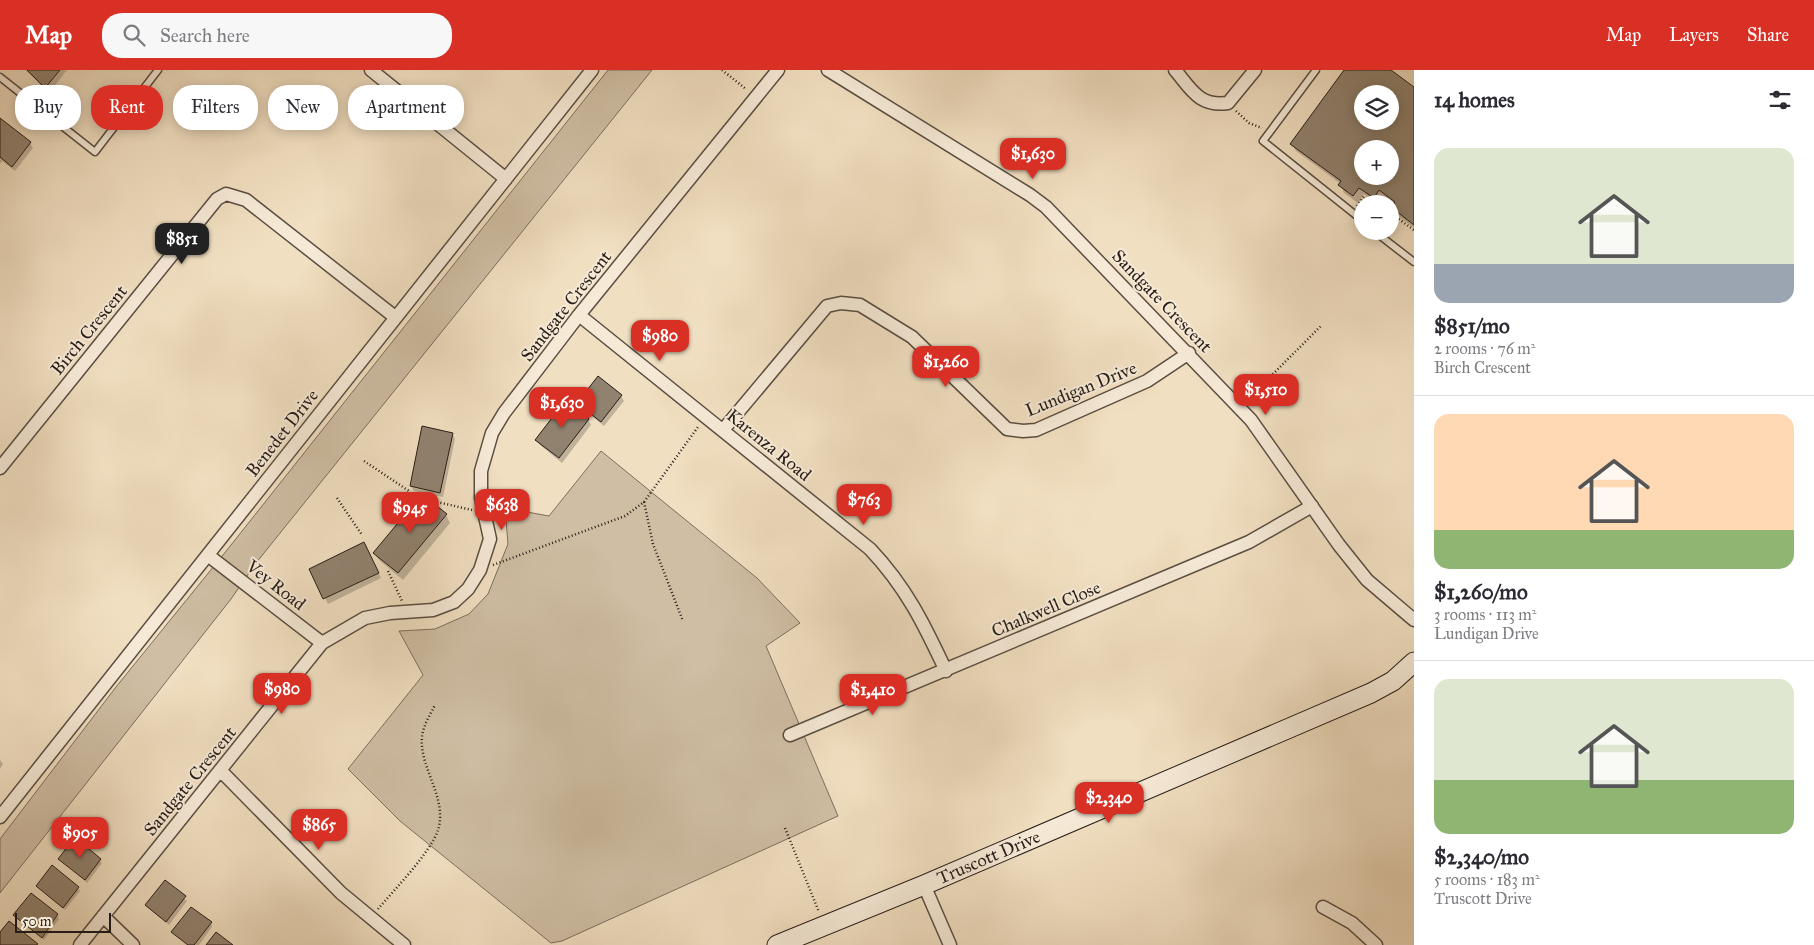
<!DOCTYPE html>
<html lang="en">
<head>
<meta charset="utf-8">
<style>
	body { margin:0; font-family:"IM FELL Great Primer",serif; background:#f7f7f7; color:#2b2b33; height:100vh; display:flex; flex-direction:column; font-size:19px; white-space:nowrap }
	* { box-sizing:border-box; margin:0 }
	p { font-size:16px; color:#7c7c81 }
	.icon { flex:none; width:28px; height:28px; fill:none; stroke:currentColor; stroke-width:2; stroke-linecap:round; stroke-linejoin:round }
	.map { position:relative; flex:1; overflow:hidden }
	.side { display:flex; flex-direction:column; background:#fff; width:400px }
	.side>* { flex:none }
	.guide { position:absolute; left:15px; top:15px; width:475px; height:45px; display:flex; gap:10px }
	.fabs { position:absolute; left:1354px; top:15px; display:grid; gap:10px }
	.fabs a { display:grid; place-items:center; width:45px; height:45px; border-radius:50%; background:#fff; box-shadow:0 2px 12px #0003; font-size:25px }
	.scale { position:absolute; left:15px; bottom:12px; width:96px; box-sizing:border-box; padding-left:5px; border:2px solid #281d17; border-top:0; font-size:14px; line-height:18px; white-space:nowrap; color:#281d17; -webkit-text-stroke:4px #f6ead7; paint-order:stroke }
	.price { position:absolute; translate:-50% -42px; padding:0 11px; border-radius:10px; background:#d93025; color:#fff; font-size:16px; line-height:32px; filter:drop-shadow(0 1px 2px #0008) }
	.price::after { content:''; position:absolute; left:50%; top:30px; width:15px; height:11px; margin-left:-8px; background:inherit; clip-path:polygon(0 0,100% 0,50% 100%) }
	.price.current { background:#222; color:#fff }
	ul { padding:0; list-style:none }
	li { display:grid; align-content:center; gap:10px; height:265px; padding:0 20px }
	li+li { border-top:1px solid #e1e1e2 }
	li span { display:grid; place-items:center; height:155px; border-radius:15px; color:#555 }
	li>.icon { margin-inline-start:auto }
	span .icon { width:90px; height:90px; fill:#fffc; stroke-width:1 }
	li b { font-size:21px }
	h2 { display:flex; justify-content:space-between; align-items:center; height:60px; padding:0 20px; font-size:21px }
	.pill { padding:0 18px; border-radius:20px; background:#fff; box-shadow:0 2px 12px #0003; font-size:18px; line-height:45px }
	.pill.current { background:#d93025; color:#fff }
	header { display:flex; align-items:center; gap:30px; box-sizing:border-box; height:70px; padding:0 25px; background:#d93025; color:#fff }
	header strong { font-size:24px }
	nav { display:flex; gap:28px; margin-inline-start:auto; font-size:18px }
	.search { width:350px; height:45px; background:#f7f7f7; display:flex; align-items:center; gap:12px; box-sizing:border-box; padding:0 18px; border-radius:20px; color:#7c7c81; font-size:19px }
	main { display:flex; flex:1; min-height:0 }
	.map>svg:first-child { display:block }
	.green { fill:#cfbea4; stroke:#7c6e5e }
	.shadow { fill:#0003; fill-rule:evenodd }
	.building { fill:#91826f; stroke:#281d17; fill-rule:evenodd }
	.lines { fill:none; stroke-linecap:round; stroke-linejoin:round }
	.lane-casing { stroke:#5a4e42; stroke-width:9 }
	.street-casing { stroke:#5a4e42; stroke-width:15 }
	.secondary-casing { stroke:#281d17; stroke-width:21 }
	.path { stroke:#281d17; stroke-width:2.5; stroke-dasharray:1 2.5; stroke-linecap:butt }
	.lane { stroke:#f6ead7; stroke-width:6 }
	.street { stroke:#f6ead7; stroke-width:12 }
	.secondary { stroke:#f6ead7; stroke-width:19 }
	.labels { text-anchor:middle; stroke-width:4; stroke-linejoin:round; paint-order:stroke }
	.street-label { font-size:18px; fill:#281d17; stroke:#f6ead7 }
</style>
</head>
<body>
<header>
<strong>Map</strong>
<div class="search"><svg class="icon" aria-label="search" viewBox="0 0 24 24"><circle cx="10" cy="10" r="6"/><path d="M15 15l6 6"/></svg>Search here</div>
<nav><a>Map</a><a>Layers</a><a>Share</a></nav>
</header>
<main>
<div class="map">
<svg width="1414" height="875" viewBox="0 0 1414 875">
	<rect width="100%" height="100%" fill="#f1dfc1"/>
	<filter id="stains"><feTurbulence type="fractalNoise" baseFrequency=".004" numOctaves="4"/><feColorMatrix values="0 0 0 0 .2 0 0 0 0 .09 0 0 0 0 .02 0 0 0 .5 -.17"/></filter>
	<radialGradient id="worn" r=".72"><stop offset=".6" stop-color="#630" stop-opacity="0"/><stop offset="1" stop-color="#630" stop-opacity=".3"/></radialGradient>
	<path class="green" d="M608 0H652L256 493 231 529 0 823V769L116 617 231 475Z
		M601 381 757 508 800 553 766 576 838 746 562 871 551 873 400 751 348 699 423 605 399 561 435 559 469 544 488 524 508 474 505 438 549 446Z"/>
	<path class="shadow" d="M25 0H67L49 23Z
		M1346 0H1389L1414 19V158L1397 145 1393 137 1394 135 1383 126 1378 134 1364 124 1358 133 1344 123 1341 114 1296 81 1292 74ZM1362 24H1390V51H1362ZM1362 79H1390V106H1362Z
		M0 49 30 73 33 78 15 101 2 91 0 94Z
		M621 326 624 331 604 356 582 338 579 333Z
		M566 332 588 350 591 355 562 393 540 375 537 370Z
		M452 364 455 369 443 427 414 421 411 416Z
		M422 425 446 445 450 453 403 510 379 490 374 483Z
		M367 479 381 508 328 534 310 500Z
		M0 690 3 694 0 699Z
		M75 769 102 793 87 813 60 789Z
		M165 812 187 831 169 855 146 836Z
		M37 816 78 818 80 821 65 840Z
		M15 845H57L59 849 44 870Z
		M211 853 212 857 199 875H187L173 862Z"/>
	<path class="building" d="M27 0H60L45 18Z
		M1344 0H1391L1414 17V155L1391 137 1395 132 1379 120 1374 128 1359 118 1353 126 1338 115 1341 111 1290 74ZM1362 24H1390V51H1362ZM1362 79H1390V106H1362Z
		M0 48 31 72 12 97 0 87Z
		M598 306 622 325 601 352 577 333Z
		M565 331 589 349 559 388 535 370Z
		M422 356 453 363 440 423 410 416Z
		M422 424 447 444 398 503 373 483Z
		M364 472 379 503 323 529 309 499Z
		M75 767 101 789 85 810 58 789Z
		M52 795 79 817 63 838 36 816Z
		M165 810 186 826 166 852 145 835Z
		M31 823 58 844 42 868 13 845Z
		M191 837 212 852 194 875H188L171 862Z
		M9 851 38 874 36 875H0V862Z
		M216 862 233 875H206Z"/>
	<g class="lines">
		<g class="lane-casing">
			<path id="lane" d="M1316 0 1263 71 1362 150
				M0 7 95 82 158 0
				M1374 161 1414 192"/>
		</g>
		<g class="street-casing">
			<path id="street" d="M371 0 506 109
				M828 0 1030 125 1046 137 1251 350 1339 475 1367 510 1414 550
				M1175 0C1191 19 1199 37 1228 33L1255 0
				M579 245 870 479C906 517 924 554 946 601
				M723 360 827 236 841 233 860 235 912 267 1007 359 1023 361 1036 360 1147 311 1189 283
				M0 398 217 129 226 124 246 130 395 247
				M209 486 322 573
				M790 665 1249 472 1312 436
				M221 701 341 823 404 875
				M0 747 592 0
				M924 815 950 875
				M1323 837 1352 853 1376 875
				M103 846 133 875
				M80 875 322 573 365 548 390 543 433 540 454 532 468 519 480 500 490 469 481 428V401L492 363 504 343 579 245 778 0"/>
		</g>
		<g class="secondary-casing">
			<g id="secondary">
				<path id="s1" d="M777 875 924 815 1371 623 1393 611 1414 592"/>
			</g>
		</g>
		<path class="path" d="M722 0 746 19
			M1236 41 1249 53 1262 58
			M1357 136 1365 125
			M1396 147 1414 160
			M1390 154 1399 143
			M1248 329 1322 255
			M364 391 409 421
			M337 428 362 465
			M437 432 472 440
			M644 432 653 474 683 551
			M493 495 625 446 644 432 698 357
			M388 501 402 531
			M785 758 819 842
			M378 839C394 820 431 782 438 760 448 728 419 698 422 667 423 656 430 645 435 635"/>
		<use href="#lane" class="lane"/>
		<use href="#street" class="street"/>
		<use href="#secondary" class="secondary"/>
	</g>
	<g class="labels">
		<g class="street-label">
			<text transform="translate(1162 231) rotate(46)" y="6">Sandgate Crescent</text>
			<text transform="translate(566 236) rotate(-52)" y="6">Sandgate Crescent</text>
			<text transform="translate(89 260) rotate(-51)" y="6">Birch Crescent</text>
			<text transform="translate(1081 319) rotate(-22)" y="6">Lundigan Drive</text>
			<text transform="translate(282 363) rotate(-52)" y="6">Benedet Drive</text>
			<text transform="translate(769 375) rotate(39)" y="6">Karenza Road</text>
			<text transform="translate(276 515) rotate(38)" y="6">Vey Road</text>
			<text transform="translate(1046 539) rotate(-23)" y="6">Chalkwell Close</text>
			<text transform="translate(190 711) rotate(-51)" y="6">Sandgate Crescent</text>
			<text dy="6" stroke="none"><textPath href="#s1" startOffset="229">Truscott Drive</textPath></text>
		</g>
	</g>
	<rect width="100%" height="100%" filter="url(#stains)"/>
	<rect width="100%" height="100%" fill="url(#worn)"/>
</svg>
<div class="fabs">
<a><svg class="icon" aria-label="layers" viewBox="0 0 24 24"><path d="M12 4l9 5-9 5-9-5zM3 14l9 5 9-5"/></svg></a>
<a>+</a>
<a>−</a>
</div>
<div class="scale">50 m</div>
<b class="price" style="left:1033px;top:110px">$1,630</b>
<b class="price current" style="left:182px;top:195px">$851</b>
<b class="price" style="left:660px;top:292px">$980</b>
<b class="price" style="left:946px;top:318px">$1,260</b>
<b class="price" style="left:1266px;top:346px">$1,510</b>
<b class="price" style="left:562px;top:359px">$1,630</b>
<b class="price" style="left:864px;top:456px">$763</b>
<b class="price" style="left:502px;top:461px">$638</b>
<b class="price" style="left:410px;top:464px">$945</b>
<b class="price" style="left:282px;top:645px">$980</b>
<b class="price" style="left:873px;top:646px">$1,410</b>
<b class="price" style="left:1109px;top:754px">$2,340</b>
<b class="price" style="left:319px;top:781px">$865</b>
<b class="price" style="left:80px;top:789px">$905</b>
<div class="guide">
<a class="pill">Buy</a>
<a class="pill current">Rent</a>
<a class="pill">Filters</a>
<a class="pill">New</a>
<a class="pill">Apartment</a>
</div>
</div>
<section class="side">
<h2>14 homes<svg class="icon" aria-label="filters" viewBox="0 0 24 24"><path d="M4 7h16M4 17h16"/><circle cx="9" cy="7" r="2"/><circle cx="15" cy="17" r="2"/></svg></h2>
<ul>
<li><span style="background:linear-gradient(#dfe7d0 75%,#9aa5b1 0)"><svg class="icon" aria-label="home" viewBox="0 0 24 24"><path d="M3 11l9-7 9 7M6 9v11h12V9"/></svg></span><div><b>$851/mo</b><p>2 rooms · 76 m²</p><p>Birch Crescent</p></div></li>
<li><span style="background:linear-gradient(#ffd9b3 75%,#8fb573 0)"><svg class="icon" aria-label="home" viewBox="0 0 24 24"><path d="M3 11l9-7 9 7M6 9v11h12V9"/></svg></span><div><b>$1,260/mo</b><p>3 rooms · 113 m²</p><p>Lundigan Drive</p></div></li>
<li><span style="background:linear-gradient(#dfe7d0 65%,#8fb573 0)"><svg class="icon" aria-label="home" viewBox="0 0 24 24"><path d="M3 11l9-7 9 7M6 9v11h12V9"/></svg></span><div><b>$2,340/mo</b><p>5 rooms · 183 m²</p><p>Truscott Drive</p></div></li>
</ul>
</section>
</main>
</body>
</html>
